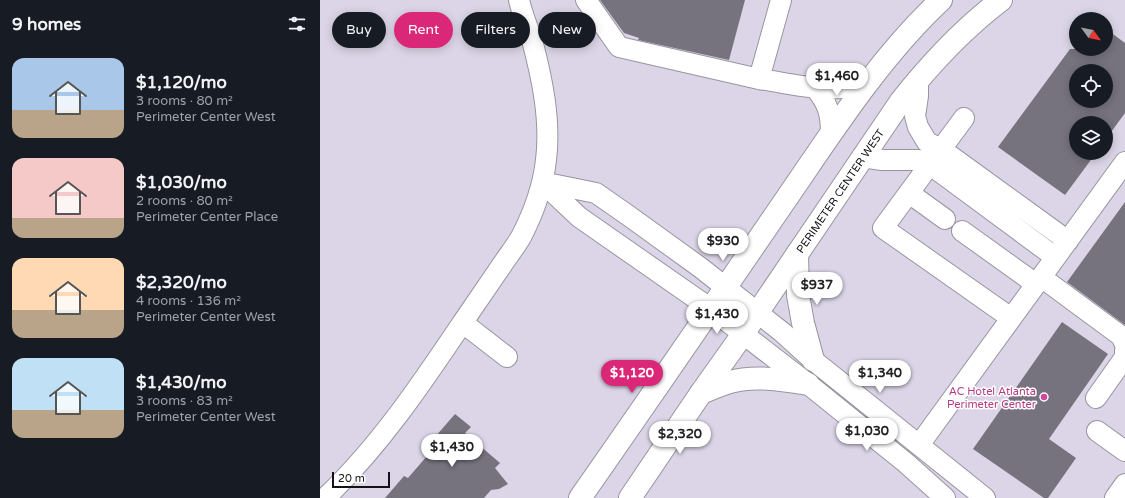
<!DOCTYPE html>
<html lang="en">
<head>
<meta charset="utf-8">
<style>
	body { margin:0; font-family:"Varela Round",sans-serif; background:#20242c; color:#f1f3f6; height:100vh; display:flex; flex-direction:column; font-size:15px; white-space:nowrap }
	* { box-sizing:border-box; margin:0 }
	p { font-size:13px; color:#9ea1a6 }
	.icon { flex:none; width:22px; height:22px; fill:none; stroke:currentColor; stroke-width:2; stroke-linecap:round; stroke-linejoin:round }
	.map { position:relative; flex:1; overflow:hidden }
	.side { display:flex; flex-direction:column; background:#171b24; width:320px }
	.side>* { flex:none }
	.guide { position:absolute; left:12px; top:12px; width:380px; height:36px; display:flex; gap:8px }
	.needle { width:26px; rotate:123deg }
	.buttons { position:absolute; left:749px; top:12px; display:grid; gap:8px }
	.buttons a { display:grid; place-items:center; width:44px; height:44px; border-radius:50%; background:#171b24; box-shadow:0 2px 10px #0003; font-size:20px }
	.scale { position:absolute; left:12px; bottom:10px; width:58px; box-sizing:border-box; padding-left:4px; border:2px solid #141216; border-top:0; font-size:11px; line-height:14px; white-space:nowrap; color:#141216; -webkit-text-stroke:3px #fff; paint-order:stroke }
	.price { position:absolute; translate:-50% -34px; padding:0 9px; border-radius:14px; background:#fff; color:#222; font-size:13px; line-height:26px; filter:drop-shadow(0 1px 2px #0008) }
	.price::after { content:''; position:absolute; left:50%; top:24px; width:12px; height:9px; margin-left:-6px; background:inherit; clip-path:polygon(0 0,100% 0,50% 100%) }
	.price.on { background:#db2777; color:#fff }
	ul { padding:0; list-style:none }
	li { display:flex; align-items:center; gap:12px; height:100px; padding:0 12px }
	li span { display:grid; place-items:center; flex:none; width:112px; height:80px; border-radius:12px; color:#555 }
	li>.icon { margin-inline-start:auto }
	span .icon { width:48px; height:48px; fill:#fffc; stroke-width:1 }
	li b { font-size:17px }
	h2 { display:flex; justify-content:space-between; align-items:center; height:48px; padding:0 12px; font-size:17px }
	.pill { padding:0 14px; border-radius:18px; background:#171b24; box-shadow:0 2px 10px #0003; font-size:14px; line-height:36px }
	.pill.on { background:#db2777; color:#fff }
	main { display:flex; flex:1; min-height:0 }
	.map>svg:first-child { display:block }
	.built { fill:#dbd5e7; fill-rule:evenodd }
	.building { fill:#77737e; fill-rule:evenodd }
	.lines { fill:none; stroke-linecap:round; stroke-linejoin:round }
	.minor-casing { stroke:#98959f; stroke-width:22 }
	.major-casing { stroke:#98959f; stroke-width:24 }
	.minor { stroke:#fff; stroke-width:20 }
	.major { stroke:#fff; stroke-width:22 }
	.hotel-dot { fill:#d1479c; stroke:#fff; stroke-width:1.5 }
	.labels { text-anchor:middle; stroke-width:3; stroke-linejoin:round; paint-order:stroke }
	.street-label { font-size:11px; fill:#141216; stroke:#fff }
	.hotel-label { font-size:11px; fill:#b23c85; stroke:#fff; text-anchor:end }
</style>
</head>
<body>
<main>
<section class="side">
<h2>9 homes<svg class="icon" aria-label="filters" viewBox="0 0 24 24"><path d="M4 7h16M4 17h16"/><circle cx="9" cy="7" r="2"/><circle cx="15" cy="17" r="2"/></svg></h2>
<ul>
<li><span style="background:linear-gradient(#a9c7e8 65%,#b9a48a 0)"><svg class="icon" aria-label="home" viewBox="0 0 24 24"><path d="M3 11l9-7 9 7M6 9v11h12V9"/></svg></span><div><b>$1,120/mo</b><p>3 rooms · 80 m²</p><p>Perimeter Center West</p></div></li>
<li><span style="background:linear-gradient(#f6c9c9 75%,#b9a48a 0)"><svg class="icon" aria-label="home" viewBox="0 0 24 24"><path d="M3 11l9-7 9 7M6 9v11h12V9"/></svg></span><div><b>$1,030/mo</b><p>2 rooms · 80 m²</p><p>Perimeter Center Place</p></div></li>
<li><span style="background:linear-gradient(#ffd9b3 65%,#b9a48a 0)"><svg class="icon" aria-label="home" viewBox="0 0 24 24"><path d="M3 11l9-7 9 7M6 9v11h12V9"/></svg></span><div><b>$2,320/mo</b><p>4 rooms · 136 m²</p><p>Perimeter Center West</p></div></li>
<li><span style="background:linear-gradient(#bfe0f5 65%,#b9a48a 0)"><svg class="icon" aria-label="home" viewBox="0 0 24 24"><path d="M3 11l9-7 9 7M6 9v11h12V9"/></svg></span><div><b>$1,430/mo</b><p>3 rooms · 83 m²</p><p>Perimeter Center West</p></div></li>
</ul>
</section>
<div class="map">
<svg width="805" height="498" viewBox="0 0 805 498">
	<rect width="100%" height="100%" fill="#e5e1ec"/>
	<path class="built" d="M0 0H805V498H0ZM756 19H786V49H756ZM756 71H786V101H756ZM756 123H786V153H756Z"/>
	<path class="building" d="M280 0H425L409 60 318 40 319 38 304 33Z
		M786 29 805 43V113L786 139V123H756V153H776L745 195 678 147 750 49H786ZM756 71H786V101H756Z
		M805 202V325L747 282Z
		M742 322 788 354 729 439 756 458 728 498H724L653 449Z
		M135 414 151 427 145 433 180 463 175 468 188 484 179 489 171 490 164 498H65L84 476 88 478 113 449 108 445Z"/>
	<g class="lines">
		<g class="minor-casing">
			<path id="minor" d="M266 0 299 47 439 79
				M461 0 439 79C475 84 516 97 551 80
				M598 79V96L595 116 598 127 607 142 621 149 748 241
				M495 88C508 103 511 114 511 134
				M644 118 563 228 691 318
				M542 157 562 160H599L609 164 735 257
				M222 182 276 193 309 216 381 268 462 332 493 360 665 498
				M222 182 259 217 391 309 488 384 586 463 625 498
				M589 193 625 219
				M642 231 716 284
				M721 277 801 336 805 344
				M143 323 187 357
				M776 398 805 357V350
				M777 431 805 451
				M599 445 805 162
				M5 498C59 447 102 383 143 322 156 303 169 284 182 265 188 256 195 247 201 237 213 214 223 186 226 160 231 120 222 78 212 40 208 27 202 14 199 0
				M795 498 805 484"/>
		</g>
		<g class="major-casing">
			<g id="major">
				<path d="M477 254 478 295 483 323 493 360"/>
				<path d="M381 393C391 389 400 385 410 382 435 375 463 380 488 384"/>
				<path d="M260 498C328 401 395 303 462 205 511 134 558 59 621 0"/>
				<path id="s1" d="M310 498 381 393 423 334 581 101C611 63 643 29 681 0"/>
			</g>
		</g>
		<use href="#minor" class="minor"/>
		<use href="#major" class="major"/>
	</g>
	<circle class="hotel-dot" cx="724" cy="397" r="4"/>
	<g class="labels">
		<g class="street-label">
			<text dy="4" stroke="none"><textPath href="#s1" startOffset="372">PERIMETER CENTER WEST</textPath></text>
		</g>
		<g class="hotel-label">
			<text x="716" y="395">AC Hotel Atlanta<tspan x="716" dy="13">Perimeter Center</tspan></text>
		</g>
	</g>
</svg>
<div class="buttons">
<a><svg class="needle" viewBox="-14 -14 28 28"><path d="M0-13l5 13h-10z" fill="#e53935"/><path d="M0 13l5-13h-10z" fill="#9ea1a6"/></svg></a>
<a><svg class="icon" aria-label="locate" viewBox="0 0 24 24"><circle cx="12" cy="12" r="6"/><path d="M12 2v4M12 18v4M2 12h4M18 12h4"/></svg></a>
<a><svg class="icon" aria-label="layers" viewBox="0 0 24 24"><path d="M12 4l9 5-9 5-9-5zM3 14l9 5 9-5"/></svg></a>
</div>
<div class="scale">20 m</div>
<b class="price" style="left:517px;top:97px">$1,460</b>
<b class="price" style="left:403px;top:262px">$930</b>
<b class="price" style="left:497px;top:306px">$937</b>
<b class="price" style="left:397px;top:335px">$1,430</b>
<b class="price on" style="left:312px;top:394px">$1,120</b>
<b class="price" style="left:560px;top:394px">$1,340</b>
<b class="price" style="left:547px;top:452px">$1,030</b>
<b class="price" style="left:360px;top:455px">$2,320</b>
<b class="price" style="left:132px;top:468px">$1,430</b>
<div class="guide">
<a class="pill">Buy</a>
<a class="pill on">Rent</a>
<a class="pill">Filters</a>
<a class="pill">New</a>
</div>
</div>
</main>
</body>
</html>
